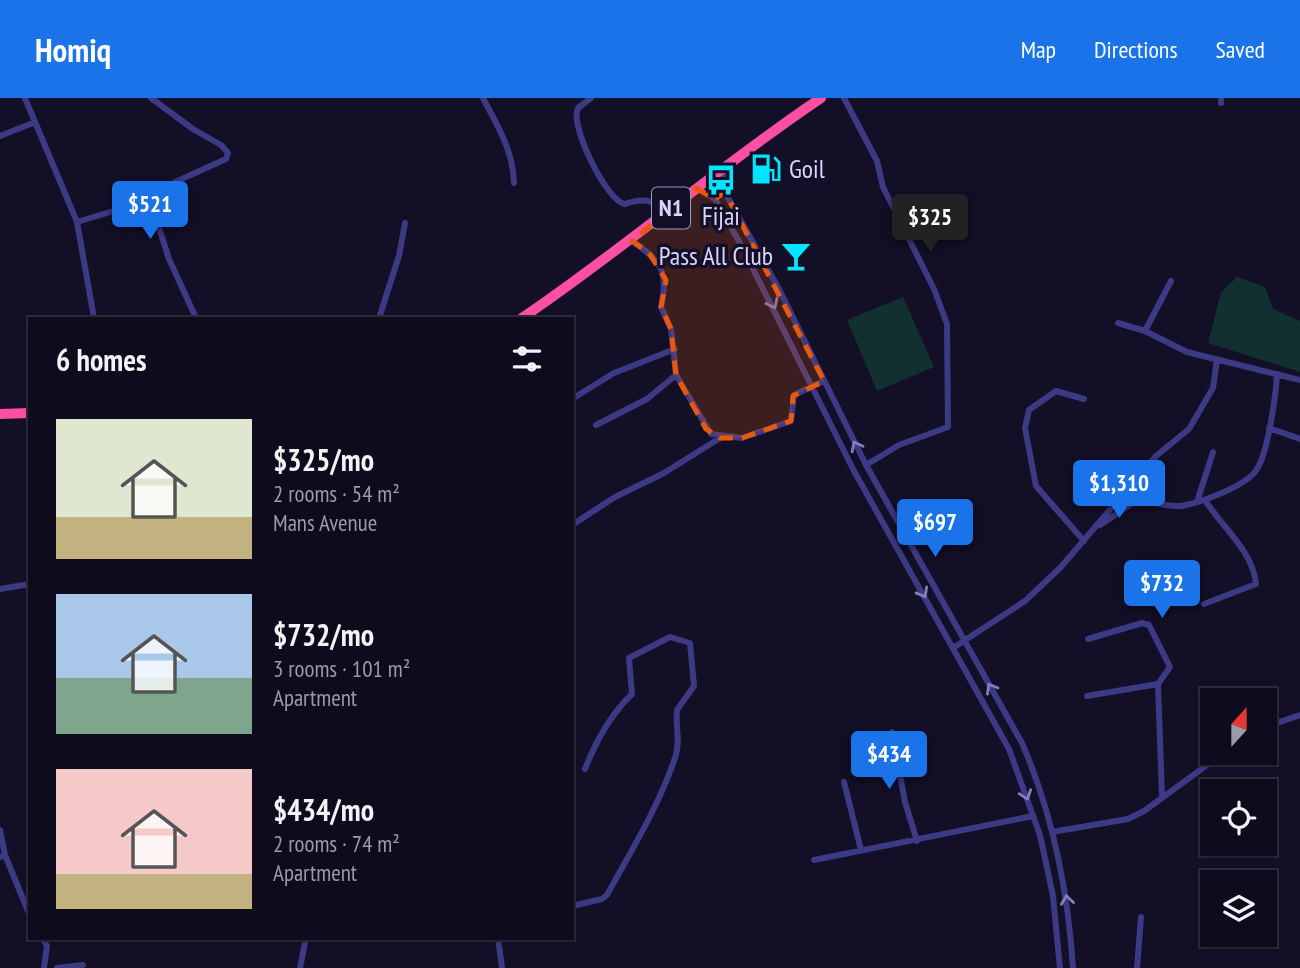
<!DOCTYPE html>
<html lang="en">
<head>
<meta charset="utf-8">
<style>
	body { margin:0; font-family:"PT Sans Narrow",sans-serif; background:#171425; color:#f1f3f6; height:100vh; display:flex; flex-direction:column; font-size:26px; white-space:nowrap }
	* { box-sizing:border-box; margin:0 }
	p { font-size:23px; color:#9b9ba3 }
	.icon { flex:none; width:38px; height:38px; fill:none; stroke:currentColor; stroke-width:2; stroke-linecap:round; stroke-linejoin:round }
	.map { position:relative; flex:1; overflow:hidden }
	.sheet { position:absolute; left:28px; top:219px; width:546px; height:623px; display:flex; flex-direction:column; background:#0e0b1c; border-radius:0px; box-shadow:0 2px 5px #0004,0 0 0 2px #2e2b3b }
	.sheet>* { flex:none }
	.needle { width:46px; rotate:21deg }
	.fabs { position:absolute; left:1200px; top:590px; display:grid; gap:14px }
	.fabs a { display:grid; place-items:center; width:77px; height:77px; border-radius:0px; background:#0e0b1c; box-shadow:0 2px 5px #0004,0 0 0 2px #2e2b3b; font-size:35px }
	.price { position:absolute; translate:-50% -60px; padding:0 16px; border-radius:7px; background:#1a73e8; color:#fff; font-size:23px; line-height:46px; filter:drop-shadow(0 2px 4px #0008) }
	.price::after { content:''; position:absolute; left:50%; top:42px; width:21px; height:16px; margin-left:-10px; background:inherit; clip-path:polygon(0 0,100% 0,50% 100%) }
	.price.active { background:#222; color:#fff }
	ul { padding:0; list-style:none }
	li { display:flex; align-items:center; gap:21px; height:175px; padding:0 28px }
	li span { display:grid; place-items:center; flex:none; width:196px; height:140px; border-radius:0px; color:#555 }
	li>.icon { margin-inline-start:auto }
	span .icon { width:84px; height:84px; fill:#fffc; stroke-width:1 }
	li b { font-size:30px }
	h2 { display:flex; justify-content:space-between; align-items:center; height:84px; padding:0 28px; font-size:30px }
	header { display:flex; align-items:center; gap:42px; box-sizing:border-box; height:98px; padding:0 35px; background:#1a73e8; color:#fff }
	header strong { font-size:33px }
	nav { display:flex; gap:38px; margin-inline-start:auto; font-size:24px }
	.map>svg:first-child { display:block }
	.green { fill:#12302f }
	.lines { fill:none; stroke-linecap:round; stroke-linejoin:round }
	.minor { stroke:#3d3a85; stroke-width:6 }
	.highway { stroke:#ff4fa3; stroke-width:10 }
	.oneway { stroke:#837fbc }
	.marked { fill:#e8590c; fill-opacity:0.2; stroke:#e8590c; stroke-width:5; stroke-dasharray:14 9; stroke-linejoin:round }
	.labels { text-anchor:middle; stroke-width:7; stroke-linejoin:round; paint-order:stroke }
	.shield { fill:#130f26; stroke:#9e99be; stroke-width:2 }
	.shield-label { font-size:24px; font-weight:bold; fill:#d9d4ff }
	.poi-label { font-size:26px; fill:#d9d4ff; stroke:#130f26; text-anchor:start }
</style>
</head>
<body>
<header>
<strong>Homiq</strong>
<nav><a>Map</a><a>Directions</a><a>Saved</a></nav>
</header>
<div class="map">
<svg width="1300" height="870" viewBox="0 0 1300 870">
	<rect width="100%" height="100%" fill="#130f26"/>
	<path class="green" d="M1237 179 1265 189 1273 211 1300 223V274L1208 245 1221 194Z
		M903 199 934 269 877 293 847 222Z"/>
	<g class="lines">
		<path class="minor" d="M25 0 77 124 94 220
			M483 0C498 29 513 52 514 85
			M591 0 578 10C569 27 607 104 625 106 643 100 652 101 666 114
			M844 0 877 63 883 89 934 191 947 226 948 329 899 347 866 367
			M1221 5V0
			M0 38 33 25
			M723 69 725 94 780 193 866 367 1022 645C1053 717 1068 792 1073 870
			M696 90 715 101 741 147 854 373 1009 651 1040 737 1053 798 1060 870
			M150 102 175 84 226 61 228 55 221 47 193 31 151 0
			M77 124 150 102 169 161 196 220
			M632 143C661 163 669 173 661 209L671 231 676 277 711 336 742 340 791 323 794 297 824 283
			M379 220 399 158 405 125
			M1118 225 1145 233 1187 254 1300 282
			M1145 233 1171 183
			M572 301 614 275 675 251
			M596 327 647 301 676 277
			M1269 330 1300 341
			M1197 404 1213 354
			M572 427 615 399 664 375 720 340
			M1100 427 1133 405C1148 401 1165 409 1181 408 1200 405 1247 388 1257 371 1268 354 1276 297 1277 276
			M1084 443 1036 388 1025 330 1029 312 1056 293 1084 301
			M0 491 30 486
			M1204 506 1256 486C1253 453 1221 428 1205 402
			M1088 541 1142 525 1149 527 1170 569 1158 586
			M953 550 1025 503 1060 470 1156 358 1189 331 1213 290 1217 262
			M1087 598 1158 586 1162 699
			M1265 629 1300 617
			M892 634 905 704 917 743
			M844 684 861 752
			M0 732 5 757 0 759
			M1052 734 1128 721 1144 713 1225 654
			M5 757 30 818
			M814 762 1033 718
			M572 808 602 801 607 797C631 753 659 708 675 660 681 643 675 628 677 612L694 588 690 545 670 539 629 560 632 596C610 617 596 643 585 671
			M42 840 47 848 44 870
			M498 840 502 870
			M57 870 83 867
			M300 870 306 840
			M1137 870 1141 819"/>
		<path class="highway" d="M522 220C624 151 718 69 821 0
			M0 316 30 315"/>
	</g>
	<defs><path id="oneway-chevron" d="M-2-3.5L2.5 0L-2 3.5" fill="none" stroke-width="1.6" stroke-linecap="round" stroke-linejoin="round" transform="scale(1.75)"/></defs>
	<g class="oneway">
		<use href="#oneway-chevron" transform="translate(773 206) rotate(64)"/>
		<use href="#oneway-chevron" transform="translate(856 348) rotate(-117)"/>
		<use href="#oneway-chevron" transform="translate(923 495) rotate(61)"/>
		<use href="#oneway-chevron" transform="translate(991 590) rotate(-120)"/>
		<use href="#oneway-chevron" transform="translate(1026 697) rotate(71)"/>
		<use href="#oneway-chevron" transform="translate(1067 802) rotate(-98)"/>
	</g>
	<path class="marked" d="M696 90 715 101 725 94 824 283 793 298 791 323 742 340H720L706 331 676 277 671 231 661 209 666 182 649 155 632 143Z"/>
	<defs>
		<g id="fuel-bare" transform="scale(2.415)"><path d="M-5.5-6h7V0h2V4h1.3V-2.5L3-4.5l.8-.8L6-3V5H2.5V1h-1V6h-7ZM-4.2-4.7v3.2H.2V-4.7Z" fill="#00e5ff" stroke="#130f26" stroke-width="2.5" paint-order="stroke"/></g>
		<g id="bus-bare" transform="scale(2.415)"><path d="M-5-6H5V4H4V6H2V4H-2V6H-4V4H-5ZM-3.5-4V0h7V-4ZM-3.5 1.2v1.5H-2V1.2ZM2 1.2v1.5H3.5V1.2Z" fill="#00e5ff" stroke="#130f26" stroke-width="2.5" paint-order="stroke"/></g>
		<g id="bar-bare" transform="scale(2.415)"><path d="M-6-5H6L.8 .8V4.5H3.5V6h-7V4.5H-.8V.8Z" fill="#00e5ff" stroke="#130f26" stroke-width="2.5" paint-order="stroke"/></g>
	</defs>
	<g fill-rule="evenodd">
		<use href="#fuel-bare" x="766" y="71"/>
		<use href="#bus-bare" x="721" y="82"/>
		<use href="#bar-bare" x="796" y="158"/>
	</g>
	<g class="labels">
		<rect class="shield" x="652" y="89.5" width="38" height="41" rx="5"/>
		<g class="shield-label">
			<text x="671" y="118">N1</text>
		</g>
		<g class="poi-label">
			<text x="789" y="80">Goil</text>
			<text x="721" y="127" text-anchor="middle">Fijai</text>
			<text x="773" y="167" text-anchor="end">Pass All Club</text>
		</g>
	</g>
</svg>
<div class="fabs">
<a><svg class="needle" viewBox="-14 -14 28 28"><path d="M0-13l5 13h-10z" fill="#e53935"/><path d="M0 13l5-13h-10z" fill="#9b9ba3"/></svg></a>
<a><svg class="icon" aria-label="locate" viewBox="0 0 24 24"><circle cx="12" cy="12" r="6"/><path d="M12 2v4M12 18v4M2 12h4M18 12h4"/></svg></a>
<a><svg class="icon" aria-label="layers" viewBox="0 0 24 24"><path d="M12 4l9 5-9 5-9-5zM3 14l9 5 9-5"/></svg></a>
</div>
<b class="price" style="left:150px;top:143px">$521</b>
<b class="price active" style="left:930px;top:156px">$325</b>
<b class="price" style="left:1119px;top:422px">$1,310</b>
<b class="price" style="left:935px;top:461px">$697</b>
<b class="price" style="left:1162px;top:522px">$732</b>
<b class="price" style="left:889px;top:693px">$434</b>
<section class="sheet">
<h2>6 homes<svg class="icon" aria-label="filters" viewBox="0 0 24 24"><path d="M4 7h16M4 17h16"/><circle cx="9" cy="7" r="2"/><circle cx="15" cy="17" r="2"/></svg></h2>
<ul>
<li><span style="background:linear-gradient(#dfe7d0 70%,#c2b280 0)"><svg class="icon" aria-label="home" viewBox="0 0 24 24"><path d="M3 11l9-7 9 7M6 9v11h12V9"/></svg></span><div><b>$325/mo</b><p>2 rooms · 54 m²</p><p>Mans Avenue</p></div></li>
<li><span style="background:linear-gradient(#a9c7e8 60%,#7fa58c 0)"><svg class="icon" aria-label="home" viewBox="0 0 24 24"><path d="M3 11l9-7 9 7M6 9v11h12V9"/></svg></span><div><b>$732/mo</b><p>3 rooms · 101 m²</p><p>Apartment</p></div></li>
<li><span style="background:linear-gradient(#f6c9c9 75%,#c2b280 0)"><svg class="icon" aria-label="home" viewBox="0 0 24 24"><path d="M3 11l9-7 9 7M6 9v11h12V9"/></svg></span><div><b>$434/mo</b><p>2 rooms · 74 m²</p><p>Apartment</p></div></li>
</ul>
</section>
</div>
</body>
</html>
